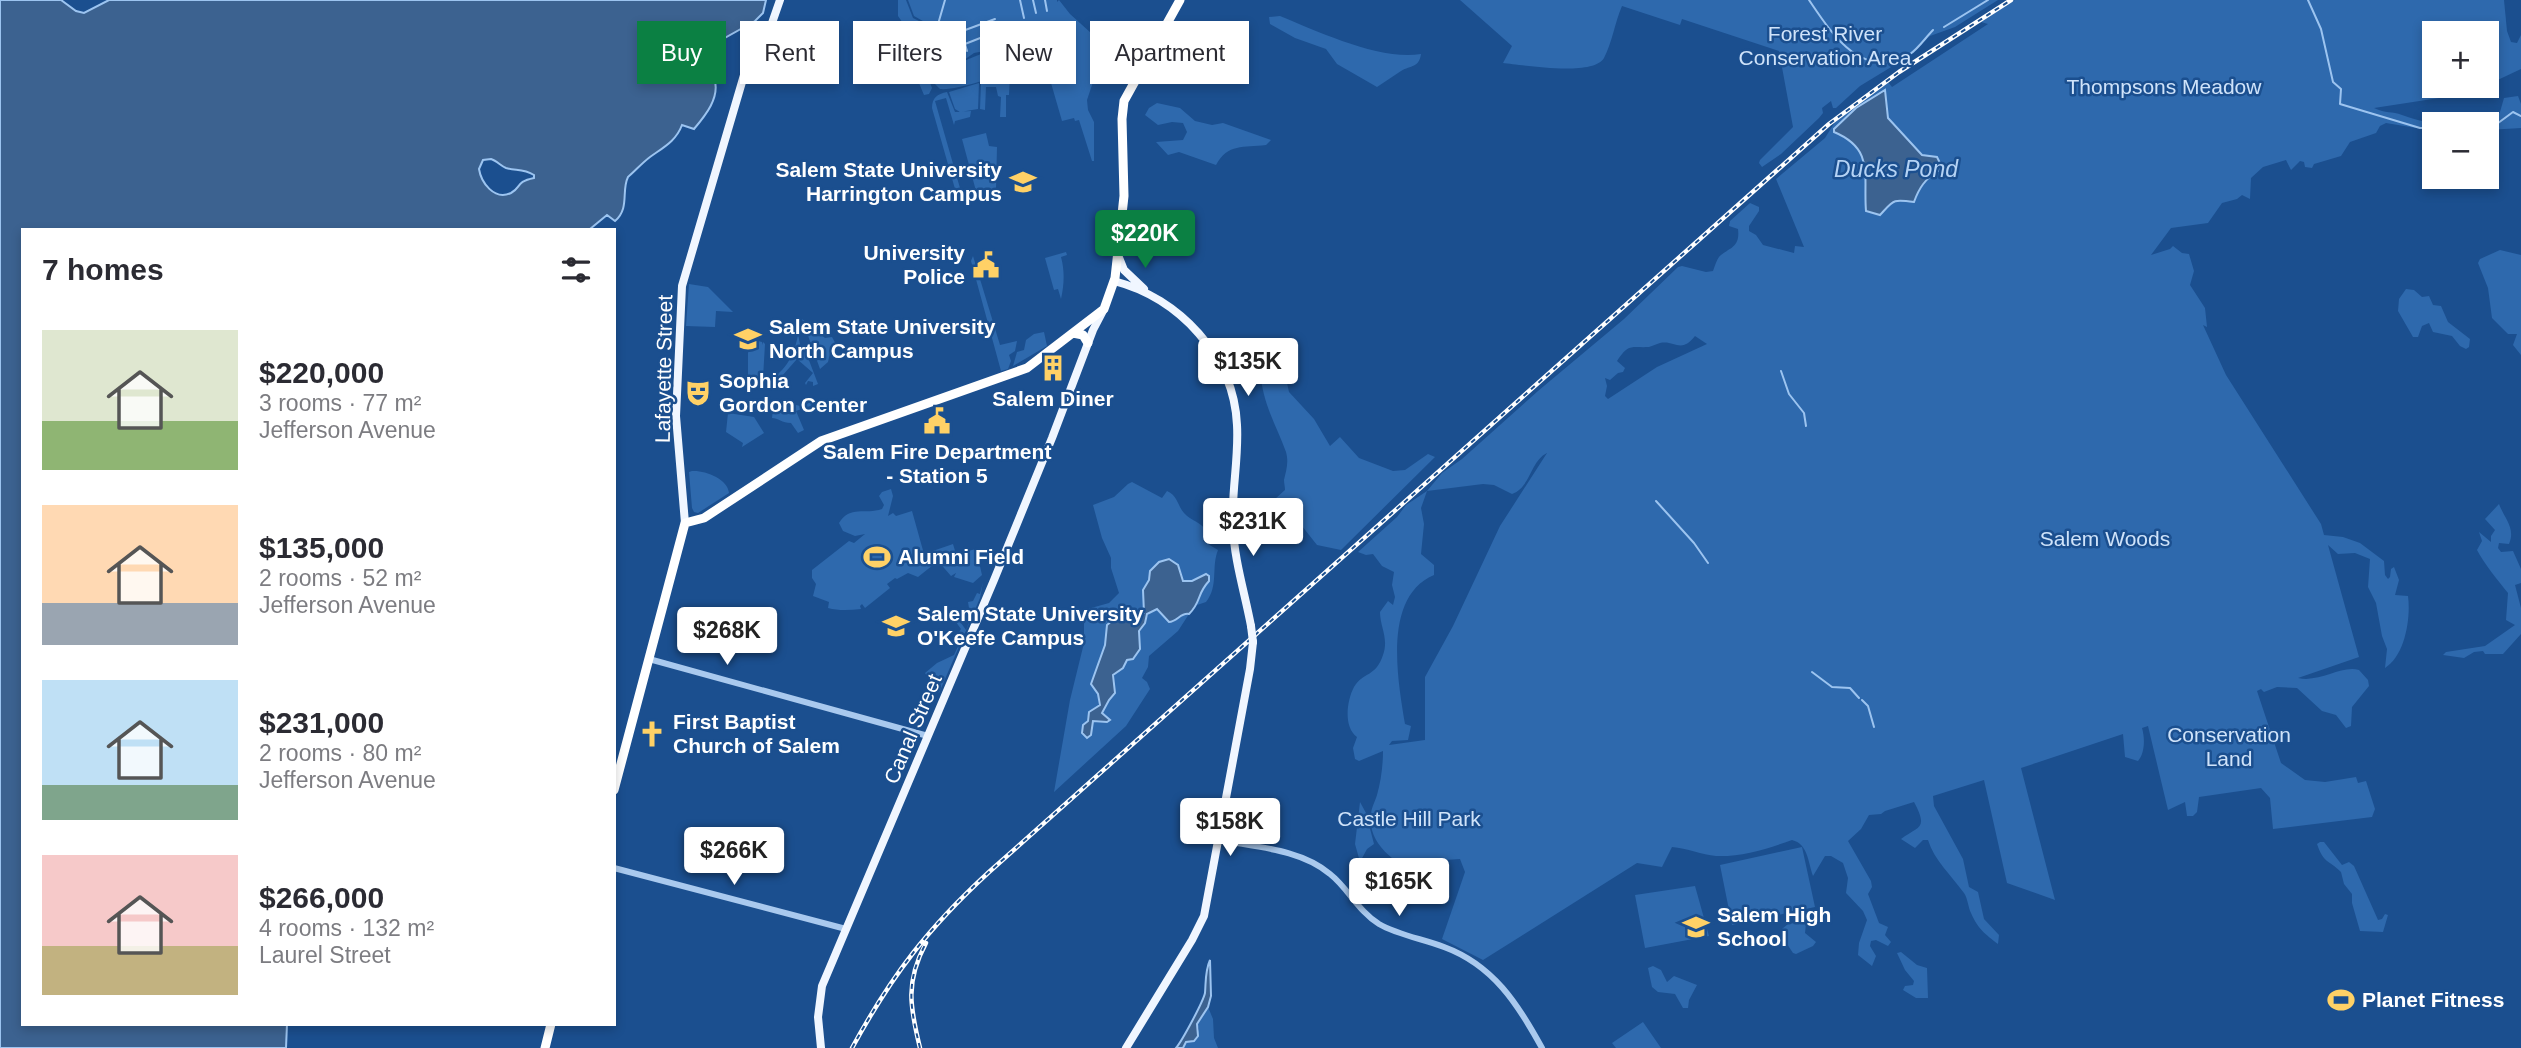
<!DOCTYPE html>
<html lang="en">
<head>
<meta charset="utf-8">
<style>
	body { margin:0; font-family:Helvetica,sans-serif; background:#f7f7f7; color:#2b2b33; height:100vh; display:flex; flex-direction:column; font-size:26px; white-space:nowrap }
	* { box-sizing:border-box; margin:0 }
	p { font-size:23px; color:#7c7c81 }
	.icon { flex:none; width:38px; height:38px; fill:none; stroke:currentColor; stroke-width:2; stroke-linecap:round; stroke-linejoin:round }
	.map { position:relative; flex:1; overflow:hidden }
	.drawer { position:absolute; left:21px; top:228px; width:595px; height:798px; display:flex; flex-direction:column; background:#fff; border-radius:0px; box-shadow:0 4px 10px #0003 }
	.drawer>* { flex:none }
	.hud { position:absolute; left:637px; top:21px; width:665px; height:63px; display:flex; gap:14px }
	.controls { position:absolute; left:2422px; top:21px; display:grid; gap:14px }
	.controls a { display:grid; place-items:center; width:77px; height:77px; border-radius:0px; background:#fff; box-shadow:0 4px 10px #0003; font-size:35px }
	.price { position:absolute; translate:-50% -60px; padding:0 16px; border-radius:7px; background:#fff; color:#222; font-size:23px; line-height:46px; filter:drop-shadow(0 2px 4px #0008) }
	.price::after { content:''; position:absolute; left:50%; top:42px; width:21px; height:16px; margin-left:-10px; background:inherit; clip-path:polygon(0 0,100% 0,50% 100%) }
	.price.on { background:#0b8043; color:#fff }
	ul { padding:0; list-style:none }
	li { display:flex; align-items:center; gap:21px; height:175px; padding:0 21px }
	li span { display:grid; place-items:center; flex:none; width:196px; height:140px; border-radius:0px; color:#555 }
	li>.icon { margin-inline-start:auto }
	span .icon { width:84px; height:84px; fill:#fffc; stroke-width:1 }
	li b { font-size:30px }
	h2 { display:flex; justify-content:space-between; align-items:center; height:84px; padding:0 21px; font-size:30px }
	.chip { padding:0 24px; border-radius:0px; background:#fff; box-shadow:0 4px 10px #0003; font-size:24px; line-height:63px }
	.chip.on { background:#0b8043; color:#fff }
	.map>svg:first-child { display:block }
	.green { fill:#2e69ad; fill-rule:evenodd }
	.water { fill:#3c6290; stroke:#9cc4f0; stroke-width:2; fill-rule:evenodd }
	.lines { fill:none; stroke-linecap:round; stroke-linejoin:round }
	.stream { stroke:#9cc4f0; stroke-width:2 }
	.minor { stroke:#a9c9ee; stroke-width:6 }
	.major { stroke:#f0f6ff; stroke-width:8 }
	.highway { stroke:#fff; stroke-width:9 }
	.rail-casing { stroke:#fff; stroke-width:4.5 }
	.rail { stroke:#1b4f8f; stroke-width:2; stroke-dasharray:5; stroke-linecap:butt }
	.major-bridge { stroke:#f0f6ff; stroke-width:8 }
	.labels { text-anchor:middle; stroke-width:5; stroke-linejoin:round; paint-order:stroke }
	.park-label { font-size:21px; fill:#cfe3fa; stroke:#1b4f8f }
	.poi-label { font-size:21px; font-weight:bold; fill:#fff; stroke:#1b4f8f; text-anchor:start }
	.street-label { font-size:21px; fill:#fff; stroke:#1b4f8f }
	.water-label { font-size:23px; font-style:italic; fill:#b5d3f5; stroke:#1b4f8f }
</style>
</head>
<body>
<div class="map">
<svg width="2521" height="1048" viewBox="0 0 2521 1048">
	<rect width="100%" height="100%" fill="#1b4f8f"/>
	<path class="green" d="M898 0H906L913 18 929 26 932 69 927 68 912 36 898 16Z
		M908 0H1057V2L1059 0 1070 14 1112 52 1095 76 1087 100 1088 110 1094 122V161H1092L1079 120 1075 121 1074 118 1062 121 1051 83 1050 79 1058 64 1065 65 1062 60 1064 54 1054 50 1048 62 1042 58 1027 62V66C1006 73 958 91 940 89L931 80 928 70C945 72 960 62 976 56 988 51 1002 50 1013 44V41L1000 48 974 53 964 60 934 68 930 25 914 16Z
		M1460 0H1998L1955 27 1930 36 1906 58 1860 86 1836 108H1833L1831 101 1822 108 1823 113 1819 118 1781 154 1762 167 1759 163 1760 160 1793 127 1779 51 1682 19 1680 25 1622 6C1615 22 1612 43 1604 58 1593 77 1523 65 1503 63L1512 46Z
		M2015 0H2504L2507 31 2511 42 2517 43 2521 35V69L2487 85V33H2434V86H2484L2439 98 2374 108C2386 114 2392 111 2402 115 2418 121 2430 123 2447 124H2434V131L2386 123 2380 126 2376 133 2350 142 2341 156 2314 164 2312 168 2305 167 2304 162 2300 161 2291 170 2286 160 2263 167 2251 178 2250 199 2242 195 2237 199 2222 203 2208 223 2171 228 2151 255 2170 249 2173 246 2182 253 2189 254 2194 271 2190 285 2205 308 2207 327 2203 325 2226 375 2321 524 2324 535 2343 537 2360 543 2384 561 2385 575 2388 579 2390 577 2391 569 2394 567 2399 580 2395 595 2408 596C2411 618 2405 656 2385 668L2387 649 2382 636 2376 603 2368 587 2370 559 2355 553 2338 554 2328 545 2359 657 2298 678C2320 683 2341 665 2359 670L2368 680 2369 686 2352 707 2351 726 2346 728 2336 715 2322 711 2297 688 2277 687 2264 692 2261 689 2257 691 2281 763 2305 780 2325 782 2356 777 2358 783 2366 781 2375 809 2372 817 2273 829 2270 798 2261 788 2199 797 2197 812 2193 816H2187L2185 802 2168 810 2148 726 2142 728C2145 738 2145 753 2138 761L2125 757 2123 734 2021 768 2055 900 2007 883 1984 780 1933 796 1934 806 1963 859 1969 887 1978 892 1984 919 1999 935 1998 944C1985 934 1978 929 1971 913 1968 907 1968 899 1964 893 1951 875 1934 860 1928 840H1923L1915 848 1901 839C1918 826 1929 830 1914 802L1885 811 1881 814 1869 815 1861 829 1848 841 1871 881 1872 887 1868 894 1879 923 1888 927 1885 935 1891 942 1888 946 1876 940 1871 941 1870 946 1876 956 1872 966 1858 955 1859 943 1867 920 1863 911 1846 893 1848 878 1843 863 1831 856H1825L1813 876C1808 862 1808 844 1792 840 1767 849 1741 857 1716 856 1702 855 1687 848 1672 847L1662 867 1637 863 1483 960 1442 939 1465 872 1460 859 1430 861 1428 873 1424 876C1400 867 1367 846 1371 815 1371 808 1375 802 1377 795 1381 781 1383 765 1383 751L1359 761 1355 759 1353 748 1357 737C1343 727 1347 700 1354 687 1363 672 1376 677 1383 655 1389 638 1380 627 1380 612L1388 601 1393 605 1395 597 1392 585 1394 572 1382 566 1373 554 1366 555 1358 552 1397 517 1406 505 1427 491 1442 473 1462 459 1538 391 1624 319 1678 267 1682 266 1706 272 1713 271C1715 266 1717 258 1721 255 1732 247 1740 246 1738 229L1729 226 1730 221 1750 203 1759 207V211L1749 226V231L1756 235 1763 245 1794 253 1795 246 1804 247 1776 179 1825 138 1840 114 1885 83 1888 82 1892 87 1988 24 1981 22 1991 15 1993 12ZM1695 336 1707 344 1657 367 1608 399 1605 396 1607 386 1605 378 1610 380 1618 373 1623 372 1625 368 1617 361C1629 343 1631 348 1649 347 1653 346 1656 344 1660 343 1675 340 1681 354 1695 336ZM1547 453 1500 526 1453 626 1425 677V740L1389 745 1392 741 1408 740 1411 726 1405 724C1398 681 1382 597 1434 575V565L1421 554 1424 524 1421 508 1427 491 1483 484 1494 485 1512 494C1531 487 1530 461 1547 453Z
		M1280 16C1319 32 1381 61 1421 54 1419 68 1411 65 1401 71 1393 76 1385 82 1377 87L1337 64 1326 49 1295 38 1270 24 1269 17Z
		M897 21 921 58 932 88 929 94 924 95 897 31Z
		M1005 75H1010L1009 95H1006V117H1000L1001 97 998 96 996 87H986L985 110 980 109 981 83Z
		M979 83 978 109 960 112 955 109 949 92Z
		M947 92 955 112 971 111 970 117 955 121 954 125 946 98 935 101 960 188 955 189 932 108C932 98 937 94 947 92Z
		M2518 96 2521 104V128L2488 130 2487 124H2452L2474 117 2480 119 2495 118 2500 112 2504 98Z
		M1157 103 1180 108 1195 121 1212 125 1223 123 1271 140 1266 145C1243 148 1228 143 1216 165L1179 152 1168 155 1156 142 1183 140 1187 132 1183 123 1172 122 1158 125 1145 115 1149 108Z
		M986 133 989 146 997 147 996 189 976 191 962 139Z
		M2500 250 2521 255V355L2513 345 2517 334H2508L2492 318 2488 288 2478 263 2480 259Z
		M1066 252 1067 255 1061 257C1065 271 1064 286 1061 299L1058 289 1054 290 1045 258Z
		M973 256 1000 345 1017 341 1015 351 1009 355 1011 361 1008 369 1001 371 971 261Z
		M689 284 708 287 733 312 716 311 715 327 686 326Z
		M2406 289 2414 290 2422 297 2429 296 2433 305 2441 306 2448 322 2470 339 2469 347 2466 349 2460 346 2452 336 2433 332 2429 323 2422 326 2418 337H2413L2398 311 2399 299Z
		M802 319 825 338 832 337 838 348 830 353 828 362 820 369Z
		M1044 332 1047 346 1013 366 1017 352 1024 350 1026 340 1034 334Z
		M798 334 801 349 807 355 818 384 813 386V382L808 381 806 385 805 383 813 373 797 359 775 384 777 388 776 390 768 381C786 371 795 354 798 334Z
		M754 340 762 342V345L763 342 765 344 763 378 748 381V341H753L754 345Z
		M1271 376H1281L1287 383 1289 392 1314 419 1330 446 1340 437 1359 458 1393 471 1405 470 1428 454 1435 457 1341 550 1317 545 1298 521C1281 527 1269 541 1252 545L1242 539 1240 535 1243 531 1258 522 1266 507 1285 490C1285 487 1284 483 1284 480 1286 471 1289 463 1286 452 1277 427 1264 406 1261 378Z
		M812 402 813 405 796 411 804 430 798 433 791 423C782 423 778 418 772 418L773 409 789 403 800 406Z
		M728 413 754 417 764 433 742 447 743 443 726 432Z
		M692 471C705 470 728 479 729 493L698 513 694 512 692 508 689 472Z
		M1132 482 1162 498 1167 491C1178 496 1177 505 1184 513 1191 521 1202 522 1207 532L1203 541 1218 550C1211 567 1219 586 1206 602L1197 605 1201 588 1204 585 1206 574 1192 581H1183L1180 572 1169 559C1157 563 1153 566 1149 578 1147 585 1143 588 1143 595 1144 602 1146 606 1144 613L1120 614 1110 619 1107 625 1105 645 1091 684 1098 694 1099 708 1089 712 1086 724 1091 735 1093 721 1099 722 1105 715 1102 713 1108 700 1115 693 1114 672C1140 661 1133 618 1157 609L1162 612 1169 622H1173L1183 614H1189L1178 631 1149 656 1148 667 1142 678 1147 682 1150 689 1126 726 1054 792 1070 700 1084 643V610L1109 603 1119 593 1111 568V558L1102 538 1093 505 1114 497 1128 484Z
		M891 489 893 496 888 516 893 513 896 516 912 511 924 554 953 544 956 554 976 549 982 575 973 583 954 577 956 573 951 576 938 561 918 577 908 573 897 579 895 578 887 584 890 588 865 608 862 604 860 606 861 609C850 610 839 611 828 608L829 602 813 596 816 584 812 578V570L849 541 854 543 865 534 855 536 843 531 839 523C850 505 865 515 882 509L884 505 879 496 882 492Z
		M2499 504C2504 518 2516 528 2509 544L2499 543 2498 548 2501 552 2513 551 2521 569V583L2515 585 2521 608V634L2503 654H2485L2483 651 2474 652 2464 658 2443 655 2446 652 2485 646 2515 625 2506 620 2508 593C2499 582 2483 562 2477 550L2482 541 2479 532 2491 542V536L2495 530 2485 519Z
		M983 582 980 598 939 693 925 673 937 663 954 655 962 638 959 632 961 629 953 618 956 616 966 630 973 612 969 608 968 602 973 601 977 593 980 594Z
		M1360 802 1366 813 1374 844 1367 849 1360 862 1355 844Z
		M2320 842H2324L2342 865 2349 862 2354 866 2378 920 2382 919 2385 914 2388 915 2383 932 2360 931 2352 903V894L2344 884 2341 872C2328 859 2324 864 2317 844Z
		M1802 847 1815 907 1732 925 1720 865Z
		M1695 886 1709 936 1645 948 1635 895Z
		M1802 922 1806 924 1805 933 1816 942 1813 946 1796 954 1793 953 1787 944 1782 929 1788 924Z
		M1901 952 1917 965 1927 968 1928 998H1916L1903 990 1905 986 1913 985 1914 981 1905 970 1897 953Z
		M1653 966 1661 970 1667 982 1674 976 1697 985 1689 1000 1688 1008H1683L1675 994 1658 992 1652 987 1648 968Z
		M1208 1007 1213 1019 1214 1038 1218 1048H1183L1187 1042 1194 1041 1199 1029 1197 1024Z
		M1643 1022 1661 1048H1616L1612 1043Z"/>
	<path class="water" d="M0 0H61L76 11 84 13 109 0H766L763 13 755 21 721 40 711 41 702 46C703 58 709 67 714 78 721 97 705 116 694 129L682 125C676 141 664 147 650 157 642 163 635 171 628 177 621 191 630 208 615 221L607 215 590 229H23V1024H287L286 1048H0ZM491 159C497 161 501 166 506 168 516 171 523 168 534 175V178C515 182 522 187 511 193 494 201 481 182 479 169L483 160Z
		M1885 90 1888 118 1922 155 1937 157 1940 163 1938 171C1925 179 1919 188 1914 202 1892 199 1894 200 1880 215L1866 211C1863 176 1875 149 1834 132V129L1856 108Z
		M1169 559 1178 565 1183 581H1192L1206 574 1209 576V581C1196 595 1202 601 1189 614 1181 612 1177 622 1169 622L1157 609 1147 614 1145 623 1139 631 1140 649 1133 659 1127 660 1123 668 1113 675 1115 693 1109 700 1102 713 1110 720 1107 722 1093 721 1091 735 1087 738 1082 733 1083 725 1088 721 1089 712 1100 705 1098 694 1091 684 1105 645 1107 625 1120 614 1144 613 1143 590 1149 580 1150 571 1159 562Z
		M1210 960 1211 996 1208 1007 1197 1024 1198 1036 1194 1041 1186 1042 1183 1048H1176C1182 1041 1203 1002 1205 993 1206 981 1205 971 1210 960Z"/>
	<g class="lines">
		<path class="stream" d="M1020 0 1024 18
			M1033 0 1036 13
			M1045 0 1047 11
			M1809 0C1832 34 1862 82 1910 54 1918 49 1926 37 1933 30
			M2308 0 2321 29 2333 82 2341 89 2340 104 2420 128H2434
			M1944 27 1988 0
			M941 39 995 19
			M932 45 945 0
			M967 51 965 44 998 31
			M2487 129H2490L2513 112 2521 116
			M1781 371 1789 394 1804 413 1806 426
			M1656 501 1694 543 1708 563
			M1812 672 1832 687 1850 688 1859 698
			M1862 700 1868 706 1874 727"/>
		<path class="minor" d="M649 659 928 736
			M1219 840C1255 847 1301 849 1330 874 1348 888 1358 911 1379 924 1398 935 1423 939 1444 947 1493 965 1518 1004 1542 1048
			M614 868 846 929"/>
		<path class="major" d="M1118 255 1124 270 1144 289
			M1114 281C1179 298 1234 356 1237 425 1239 459 1231 493 1233 527 1234 559 1245 594 1251 626
			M685 523 676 416 682 286 747 65 772 23 780 0
			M821 1048 818 1017 822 986 994 580 1052 438 1093 330 1104 309
			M1126 1048 1192 940 1204 916 1250 669 1253 642"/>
		<path class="highway" d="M1073 333 1083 335 1088 343
			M614 790 685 523 704 518 821 441 1027 368 1104 309 1115 278 1124 196 1122 119 1124 101 1180 0
			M545 1048 551 1024"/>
		<g class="rail-casing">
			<path id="rail" d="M852 1048C892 975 927 929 989 872L1829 124 1899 72 2011 0
				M920 1048C910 1007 905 982 926 943"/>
		</g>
		<use href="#rail" class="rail"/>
		<path class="major-bridge" d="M1251 626 1253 642"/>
	</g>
	<defs>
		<g id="university-bare" transform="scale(2.1)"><path d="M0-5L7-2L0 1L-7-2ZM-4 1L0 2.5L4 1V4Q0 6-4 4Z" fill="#ffd166" stroke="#1b4f8f" stroke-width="2.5" paint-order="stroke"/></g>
		<g id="civic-bare" transform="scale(2.1)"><path d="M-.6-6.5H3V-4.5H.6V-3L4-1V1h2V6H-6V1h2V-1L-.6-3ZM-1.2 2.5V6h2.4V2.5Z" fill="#ffd166" stroke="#1b4f8f" stroke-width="2.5" paint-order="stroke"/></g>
		<g id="building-bare" transform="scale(2.1)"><path d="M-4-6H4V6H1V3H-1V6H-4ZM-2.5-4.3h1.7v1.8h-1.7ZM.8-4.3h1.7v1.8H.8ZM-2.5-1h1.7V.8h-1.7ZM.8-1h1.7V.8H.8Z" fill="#ffd166" stroke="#1b4f8f" stroke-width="2.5" paint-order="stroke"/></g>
		<g id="theatre-bare" transform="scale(2.1)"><path d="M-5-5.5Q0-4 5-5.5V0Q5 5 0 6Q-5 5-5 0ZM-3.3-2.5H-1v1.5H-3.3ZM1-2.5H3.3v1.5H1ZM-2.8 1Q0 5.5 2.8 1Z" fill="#ffd166" stroke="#1b4f8f" stroke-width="2.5" paint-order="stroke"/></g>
		<g id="stadium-bare" transform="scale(2.1)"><path d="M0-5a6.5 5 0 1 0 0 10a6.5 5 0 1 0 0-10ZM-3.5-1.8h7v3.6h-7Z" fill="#ffd166" stroke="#1b4f8f" stroke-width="2.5" paint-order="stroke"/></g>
		<g id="church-bare" transform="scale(2.1)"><path d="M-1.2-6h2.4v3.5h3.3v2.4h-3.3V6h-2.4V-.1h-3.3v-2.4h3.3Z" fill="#ffd166" stroke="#1b4f8f" stroke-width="2.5" paint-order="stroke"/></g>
		<g id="school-bare" transform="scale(2.1)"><path d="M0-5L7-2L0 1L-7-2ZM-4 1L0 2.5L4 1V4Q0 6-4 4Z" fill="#ffd166" stroke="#1b4f8f" stroke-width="2.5" paint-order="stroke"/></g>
	</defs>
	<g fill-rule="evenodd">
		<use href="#university-bare" x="1023" y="182"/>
		<use href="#civic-bare" x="986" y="265"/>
		<use href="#university-bare" x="748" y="339"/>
		<use href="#building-bare" x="1053" y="368"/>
		<use href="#theatre-bare" x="698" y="393"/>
		<use href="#civic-bare" x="937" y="421"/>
		<use href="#stadium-bare" x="877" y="557"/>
		<use href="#university-bare" x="896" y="626"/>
		<use href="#church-bare" x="652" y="734"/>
		<use href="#school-bare" x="1696" y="927"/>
		<use href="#stadium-bare" x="2341" y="1000"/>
	</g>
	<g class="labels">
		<g class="park-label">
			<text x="1825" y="41">Forest River<tspan x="1825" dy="24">Conservation Area</tspan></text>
			<text x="2164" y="94">Thompsons Meadow</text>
			<text x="2105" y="546">Salem Woods</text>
			<text x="2229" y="742">Conservation<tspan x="2229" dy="24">Land</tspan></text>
			<text x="1409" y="826">Castle Hill Park</text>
		</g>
		<g class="poi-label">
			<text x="1002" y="177" text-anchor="end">Salem State University<tspan x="1002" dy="24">Harrington Campus</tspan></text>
			<text x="965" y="260" text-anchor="end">University<tspan x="965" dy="24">Police</tspan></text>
			<text x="769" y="334">Salem State University<tspan x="769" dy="24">North Campus</tspan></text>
			<text x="719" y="388">Sophia<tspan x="719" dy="24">Gordon Center</tspan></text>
			<text x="1053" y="406" text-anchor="middle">Salem Diner</text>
			<text x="937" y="459" text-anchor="middle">Salem Fire Department<tspan x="937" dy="24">- Station 5</tspan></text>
			<text x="898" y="564">Alumni Field</text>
			<text x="917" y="621">Salem State University<tspan x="917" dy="24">O'Keefe Campus</tspan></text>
			<text x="673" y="729">First Baptist<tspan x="673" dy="24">Church of Salem</tspan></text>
			<text x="1717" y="922">Salem High<tspan x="1717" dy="24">School</tspan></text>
			<text x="2362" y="1007">Planet Fitness</text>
		</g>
		<g class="street-label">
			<text transform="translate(664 369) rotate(-89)" y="7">Lafayette Street</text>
			<text transform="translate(913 729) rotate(-67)" y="7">Canal Street</text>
		</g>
		<g class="water-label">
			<text x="1896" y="177">Ducks Pond</text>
		</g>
	</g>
</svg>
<div class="controls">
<a>+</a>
<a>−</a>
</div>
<b class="price on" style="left:1145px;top:270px">$220K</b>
<b class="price" style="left:1248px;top:398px">$135K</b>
<b class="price" style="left:1253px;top:558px">$231K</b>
<b class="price" style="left:727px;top:667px">$268K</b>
<b class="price" style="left:1230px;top:858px">$158K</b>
<b class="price" style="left:734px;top:887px">$266K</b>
<b class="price" style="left:1399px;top:918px">$165K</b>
<div class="hud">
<a class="chip on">Buy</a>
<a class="chip">Rent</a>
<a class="chip">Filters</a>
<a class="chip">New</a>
<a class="chip">Apartment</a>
</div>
<section class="drawer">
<h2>7 homes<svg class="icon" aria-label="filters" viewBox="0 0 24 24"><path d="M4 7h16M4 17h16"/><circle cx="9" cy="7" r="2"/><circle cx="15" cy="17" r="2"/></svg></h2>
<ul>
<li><span style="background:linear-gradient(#dfe7d0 65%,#8fb573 0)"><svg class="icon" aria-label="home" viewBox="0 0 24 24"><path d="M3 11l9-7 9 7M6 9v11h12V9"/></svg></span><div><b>$220,000</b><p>3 rooms · 77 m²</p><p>Jefferson Avenue</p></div></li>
<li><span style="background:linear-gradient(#ffd9b3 70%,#9aa5b1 0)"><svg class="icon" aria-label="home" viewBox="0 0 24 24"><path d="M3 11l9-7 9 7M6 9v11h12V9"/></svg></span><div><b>$135,000</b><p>2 rooms · 52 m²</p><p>Jefferson Avenue</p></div></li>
<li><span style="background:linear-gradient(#bfe0f5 75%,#7fa58c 0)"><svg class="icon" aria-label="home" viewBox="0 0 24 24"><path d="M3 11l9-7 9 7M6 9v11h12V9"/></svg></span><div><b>$231,000</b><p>2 rooms · 80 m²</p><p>Jefferson Avenue</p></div></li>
<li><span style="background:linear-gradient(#f6c9c9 65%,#c2b280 0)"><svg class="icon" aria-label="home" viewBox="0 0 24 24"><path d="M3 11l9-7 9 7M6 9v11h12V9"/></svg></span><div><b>$266,000</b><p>4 rooms · 132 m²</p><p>Laurel Street</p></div></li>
</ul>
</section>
</div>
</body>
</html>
